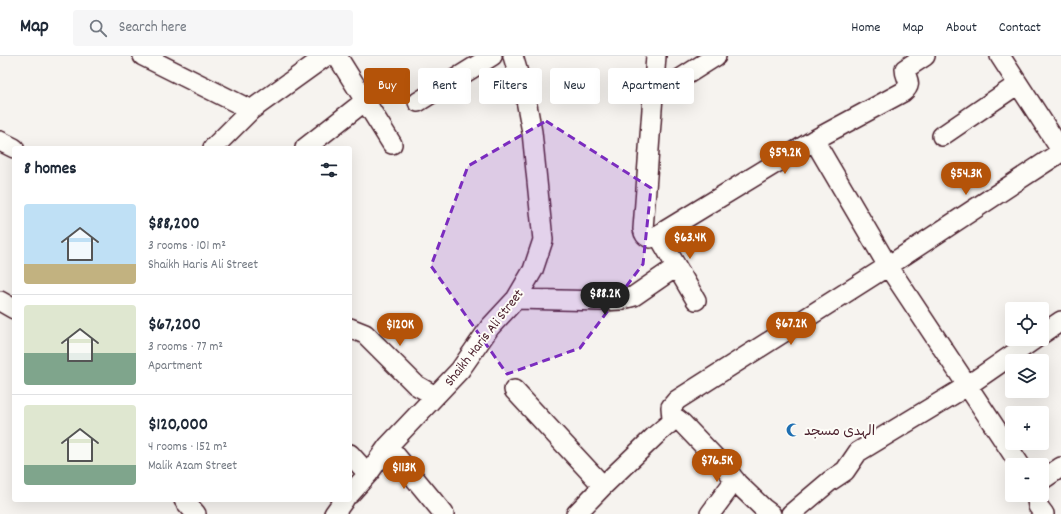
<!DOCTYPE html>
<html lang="en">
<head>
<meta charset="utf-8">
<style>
	body { margin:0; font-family:Dekko,"Playpen Sans Arabic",sans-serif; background:#f6f6f7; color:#1f2937; height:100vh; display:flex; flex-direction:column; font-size:15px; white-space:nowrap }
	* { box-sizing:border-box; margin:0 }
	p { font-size:13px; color:#747a83 }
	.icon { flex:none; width:22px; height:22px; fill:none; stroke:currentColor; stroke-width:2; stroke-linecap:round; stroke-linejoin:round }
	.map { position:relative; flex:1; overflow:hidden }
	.side { position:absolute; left:12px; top:90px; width:340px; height:356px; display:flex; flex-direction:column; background:#fff; border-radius:4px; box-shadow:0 4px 16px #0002 }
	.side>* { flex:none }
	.top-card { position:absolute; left:364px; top:12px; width:380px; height:36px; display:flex; gap:8px }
	.fabs { position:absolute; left:1005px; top:246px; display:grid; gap:8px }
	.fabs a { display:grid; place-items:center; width:44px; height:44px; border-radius:4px; background:#fff; box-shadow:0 4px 16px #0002; font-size:20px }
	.price { position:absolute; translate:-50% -34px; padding:0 9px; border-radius:14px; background:#b45309; color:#fff; font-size:13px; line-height:26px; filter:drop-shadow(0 1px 2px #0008) }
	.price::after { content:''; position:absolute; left:50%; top:24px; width:12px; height:9px; margin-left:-6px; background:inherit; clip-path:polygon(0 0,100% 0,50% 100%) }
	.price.active { background:#222; color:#fff }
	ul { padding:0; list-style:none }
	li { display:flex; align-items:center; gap:12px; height:100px; padding:0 12px }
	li+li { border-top:1px solid #e0e1e3 }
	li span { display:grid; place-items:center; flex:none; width:112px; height:80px; border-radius:4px; color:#555 }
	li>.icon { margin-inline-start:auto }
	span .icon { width:48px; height:48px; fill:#fffc; stroke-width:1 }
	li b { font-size:17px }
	h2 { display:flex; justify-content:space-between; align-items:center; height:48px; padding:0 12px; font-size:17px }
	.tag { padding:0 14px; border-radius:4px; background:#fff; box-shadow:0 4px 16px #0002; font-size:14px; line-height:36px }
	.tag.active { background:#b45309; color:#fff }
	header { display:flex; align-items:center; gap:24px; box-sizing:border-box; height:56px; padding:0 20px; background:#fff; border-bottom:1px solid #e0e1e3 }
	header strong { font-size:19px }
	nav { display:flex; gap:22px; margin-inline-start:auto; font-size:14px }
	.search { width:280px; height:36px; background:#f6f6f7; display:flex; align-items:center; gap:10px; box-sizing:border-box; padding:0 14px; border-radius:4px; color:#747a83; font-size:15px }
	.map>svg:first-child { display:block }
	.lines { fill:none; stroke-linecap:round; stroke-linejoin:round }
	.minor-casing { stroke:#4a1f2b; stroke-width:22 }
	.minor { stroke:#fdfcf7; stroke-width:19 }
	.marked { fill:#7b2cbf; fill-opacity:0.2; stroke:#7b2cbf; stroke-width:3; stroke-dasharray:8 5; stroke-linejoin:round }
	.labels { text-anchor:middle; stroke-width:4; stroke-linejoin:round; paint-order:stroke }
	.street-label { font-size:14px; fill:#4a1f2b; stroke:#fdfcf7 }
	.poi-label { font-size:14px; fill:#4a1f2b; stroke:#fdfcf7; text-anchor:start }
</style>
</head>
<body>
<header>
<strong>Map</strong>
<div class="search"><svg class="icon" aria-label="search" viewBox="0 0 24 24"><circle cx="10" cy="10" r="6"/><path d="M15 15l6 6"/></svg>Search here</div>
<nav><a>Home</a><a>Map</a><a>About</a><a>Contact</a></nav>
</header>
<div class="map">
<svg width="1061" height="458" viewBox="0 0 1061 458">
	<rect width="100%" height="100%" fill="#f6f3ef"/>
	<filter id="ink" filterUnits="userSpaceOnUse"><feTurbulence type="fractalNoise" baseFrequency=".025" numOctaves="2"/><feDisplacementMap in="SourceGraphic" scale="8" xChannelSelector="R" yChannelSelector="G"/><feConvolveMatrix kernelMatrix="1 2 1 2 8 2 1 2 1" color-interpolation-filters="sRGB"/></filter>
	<g filter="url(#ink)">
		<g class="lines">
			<g class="minor-casing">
				<path id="minor" d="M143 0 251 54
					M337 0 392 88
					M716 0 653 40 643 173C644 178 645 180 650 182L658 179 814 84 903 36C914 27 905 23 905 13L925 0
					M1000 0 1061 94
					M653 40 656 0
					M418 46 492 0
					M942 80 1018 28
					M814 84 888 210 1020 409
					M0 85 14 92
					M213 92 251 54 326 0
					M305 92 365 45
					M658 179 696 244
					M516 243 604 245 619 244 634 240 676 211
					M0 245 14 253
					M350 272 365 278 416 329 435 340
					M1042 278 1061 265
					M514 334 603 430
					M672 363H677L682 367 728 415 737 427 763 452 771 458
					M388 390 444 458
					M350 398 368 418
					M1042 424 1061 411
					M350 438 368 418 388 390 460 314 490 271 516 243 533 214 543 184 532 76 526 44 513 0
					M1036 439 1038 450 1044 458
					M184 444 196 458
					M334 458 344 444
					M576 458 603 430 656 379 670 367 672 363 671 351 677 344 888 210 1061 96
					M710 458 735 424
					M791 458 830 425 845 415 858 396 967 330 1035 283"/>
			</g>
			<use href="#minor" class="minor"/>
		</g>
	</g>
	<path class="marked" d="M546 65 651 132 643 208 580 292 507 318 431 210 468 110Z"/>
	<defs>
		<g id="mosque-bare" transform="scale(1.08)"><path d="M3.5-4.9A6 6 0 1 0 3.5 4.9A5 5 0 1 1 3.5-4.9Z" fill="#1f6fb2" stroke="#fdfcf7" stroke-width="2.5" paint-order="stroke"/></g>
	</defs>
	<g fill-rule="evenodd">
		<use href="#mosque-bare" x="793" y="374"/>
	</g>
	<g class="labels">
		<g class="street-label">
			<text transform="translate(483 281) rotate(-52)" y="5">Shaikh Haris Ali Street</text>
		</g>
		<g class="poi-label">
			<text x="804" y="379">الہدی مسجد</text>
		</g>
	</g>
</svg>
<div class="fabs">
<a><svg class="icon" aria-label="locate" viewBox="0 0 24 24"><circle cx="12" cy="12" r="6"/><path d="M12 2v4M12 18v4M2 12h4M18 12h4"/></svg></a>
<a><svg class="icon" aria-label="layers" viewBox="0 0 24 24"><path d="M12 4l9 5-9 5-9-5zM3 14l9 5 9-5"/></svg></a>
<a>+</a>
<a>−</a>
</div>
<b class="price" style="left:785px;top:119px">$59.2K</b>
<b class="price" style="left:966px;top:140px">$54.3K</b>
<b class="price" style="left:690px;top:204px">$63.4K</b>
<b class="price active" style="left:605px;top:260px">$88.2K</b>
<b class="price" style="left:791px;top:290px">$67.2K</b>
<b class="price" style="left:400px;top:291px">$120K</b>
<b class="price" style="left:717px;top:427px">$76.5K</b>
<b class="price" style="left:404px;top:434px">$113K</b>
<div class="top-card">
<a class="tag active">Buy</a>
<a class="tag">Rent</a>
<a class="tag">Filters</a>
<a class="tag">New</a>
<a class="tag">Apartment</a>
</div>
<section class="side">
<h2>8 homes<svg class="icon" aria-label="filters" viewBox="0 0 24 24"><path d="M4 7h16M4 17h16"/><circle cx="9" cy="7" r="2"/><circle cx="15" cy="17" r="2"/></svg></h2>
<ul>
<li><span style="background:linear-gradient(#bfe0f5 75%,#c2b280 0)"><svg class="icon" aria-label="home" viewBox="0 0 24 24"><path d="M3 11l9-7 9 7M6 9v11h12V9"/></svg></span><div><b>$88,200</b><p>3 rooms · 101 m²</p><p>Shaikh Haris Ali Street</p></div></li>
<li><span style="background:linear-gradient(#dfe7d0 60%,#7fa58c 0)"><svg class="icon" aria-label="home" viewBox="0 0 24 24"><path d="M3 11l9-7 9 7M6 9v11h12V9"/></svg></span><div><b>$67,200</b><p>3 rooms · 77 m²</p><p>Apartment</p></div></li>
<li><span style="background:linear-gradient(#dfe7d0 75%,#7fa58c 0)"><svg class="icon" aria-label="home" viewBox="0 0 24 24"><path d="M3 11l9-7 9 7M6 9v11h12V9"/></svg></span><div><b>$120,000</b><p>4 rooms · 152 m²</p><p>Malik Azam Street</p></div></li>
</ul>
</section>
</div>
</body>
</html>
